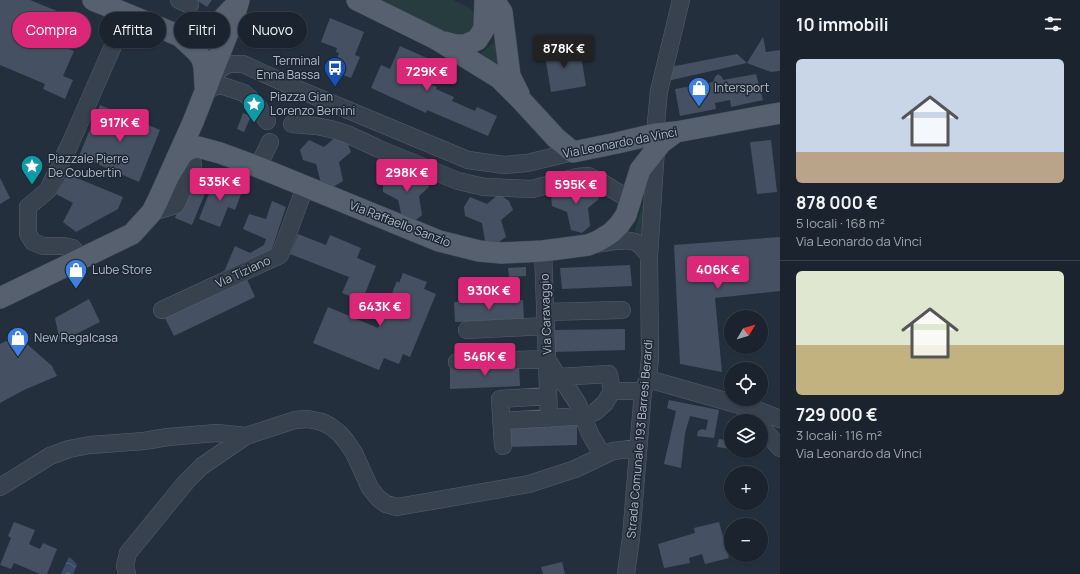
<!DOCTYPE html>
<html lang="it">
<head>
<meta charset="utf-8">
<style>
	body { margin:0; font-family:Manrope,sans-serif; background:#282f3a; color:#f1f3f6; height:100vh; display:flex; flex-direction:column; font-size:15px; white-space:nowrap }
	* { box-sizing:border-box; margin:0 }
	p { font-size:13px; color:#a0a4aa }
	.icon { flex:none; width:22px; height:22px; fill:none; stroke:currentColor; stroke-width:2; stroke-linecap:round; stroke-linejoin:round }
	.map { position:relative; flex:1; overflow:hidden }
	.details { display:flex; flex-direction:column; background:#1b232e; width:300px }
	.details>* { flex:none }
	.guide { position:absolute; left:12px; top:12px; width:380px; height:36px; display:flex; gap:8px }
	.needle { width:26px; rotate:52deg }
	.tools { position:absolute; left:724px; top:310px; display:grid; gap:8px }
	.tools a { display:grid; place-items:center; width:44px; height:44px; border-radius:50%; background:#1b232e; box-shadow:0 1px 3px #0004,0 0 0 1px #39404a; font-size:20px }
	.price { position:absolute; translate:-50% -34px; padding:0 9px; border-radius:4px; background:#db2777; color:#fff; font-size:13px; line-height:26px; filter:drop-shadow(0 1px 2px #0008) }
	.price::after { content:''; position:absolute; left:50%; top:24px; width:12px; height:9px; margin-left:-6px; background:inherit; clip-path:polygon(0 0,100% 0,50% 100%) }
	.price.current { background:#222; color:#fff }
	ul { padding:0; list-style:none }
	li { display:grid; align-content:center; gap:8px; height:212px; padding:0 16px }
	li+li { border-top:1px solid #39404a }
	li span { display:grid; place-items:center; height:124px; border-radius:6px; color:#555 }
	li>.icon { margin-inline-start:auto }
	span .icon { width:72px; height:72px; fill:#fffc; stroke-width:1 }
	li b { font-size:17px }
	h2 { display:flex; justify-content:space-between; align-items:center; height:48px; padding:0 16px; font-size:17px }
	.chip { padding:0 14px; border-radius:18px; background:#1b232e; box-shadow:0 1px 3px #0004,0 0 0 1px #39404a; font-size:14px; line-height:36px }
	.chip.current { background:#db2777; color:#fff }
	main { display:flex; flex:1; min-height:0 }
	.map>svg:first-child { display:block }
	.grass { fill:#263c3f }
	.water { fill:url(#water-waves) }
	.building { fill:#455162 }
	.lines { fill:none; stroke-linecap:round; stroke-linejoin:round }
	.minor-casing { stroke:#565f6c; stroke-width:18 }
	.major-casing { stroke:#414a57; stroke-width:22 }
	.minor { stroke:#38414e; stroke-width:17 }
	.major { stroke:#56606e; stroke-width:21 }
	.labels { text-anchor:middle; stroke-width:3; stroke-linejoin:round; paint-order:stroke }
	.poi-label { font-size:12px; fill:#b4bcc9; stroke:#1d2633; text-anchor:start }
	.street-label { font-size:12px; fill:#b4bcc9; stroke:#1d2633 }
</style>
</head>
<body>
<main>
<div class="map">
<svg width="780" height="574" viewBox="0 0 780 574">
	<defs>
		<pattern id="water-waves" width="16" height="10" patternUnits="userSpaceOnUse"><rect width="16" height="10" fill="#394c67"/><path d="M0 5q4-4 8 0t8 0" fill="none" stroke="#53647b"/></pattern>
	</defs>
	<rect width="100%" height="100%" fill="#242f3e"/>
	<path class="grass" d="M377 0H453L471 9 477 19 469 37 447 36Z
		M499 34 503 73 479 55 493 43Z
		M648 199 644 239 635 233V229L643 203Z"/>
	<path class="water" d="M69 557 73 560 77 565 73 574H61Z"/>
	<path class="building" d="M0 0H30L74 18 62 46 74 51 63 76 73 80 65 99 43 89 45 84 0 65Z
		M196 0H212L207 7Z
		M330 18 364 32 355 55 360 57 351 78 332 71 339 53 336 52 337 48 321 42Z
		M763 37 766 52 780 50V71L771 72 747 63Z
		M567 45 568 52 580 50 586 86 551 92 544 49Z
		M400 46 436 62 427 83 437 87 436 89 454 97 452 101 475 111 477 107 497 116 488 136 427 110 426 113 371 88 381 65 390 69Z
		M737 54 747 63 667 81 670 67Z
		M718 74 722 77 723 80 756 74 763 100 731 107 730 100 715 103 716 109 680 116 675 89 713 82 715 77Z
		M100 105 160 130 139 182 79 156Z
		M243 113 251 116 244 132 237 129Z
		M337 136 347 142 351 152 339 162 343 181 333 187 321 183 316 164 303 160 300 150 309 140 324 147Z
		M771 140 777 192 757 194 750 142Z
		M196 167 213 174 192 225 175 218Z
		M416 170 426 176 429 187 419 196 422 215 412 223 402 217 398 200 383 192V182L389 172 405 179Z
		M67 174 123 197 118 209 76 232 63 222 73 203 56 194Z
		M0 178 10 198 0 204Z
		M215 178 243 189 235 210 228 207 220 227 199 219Z
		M585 183 596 190 599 199 588 208 590 226 582 233 571 230 567 212 552 206 551 195 558 186 574 193Z
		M499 194 509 201 513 210 501 220 506 237 496 244 485 241 482 223 465 216 464 207 470 197 487 204Z
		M272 201 286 207 272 249 224 272 235 246 250 253 264 245 266 239 243 229 249 214 266 219Z
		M298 234 326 245 330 235 361 248 357 258 376 266 362 301 342 293 349 277 290 254Z
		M780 237V291L715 298 722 372 680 364 674 245Z
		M630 265 632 286 562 289 560 268Z
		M526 267V276L509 277 508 268Z
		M403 273 427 282 424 289 436 294 410 357 403 354 399 364 384 358 379 370 313 343 328 307 378 328 397 281 399 283Z
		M246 277 255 297 174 336 164 316Z
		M89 299 100 322 60 342 55 318Z
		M523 300 524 320 455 322 454 302Z
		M625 329V350L555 352 554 330Z
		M15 337 27 344 52 366 57 376 24 390 0 403V344Z
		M519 365 520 386 450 389V368Z
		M669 400 719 410 714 438 697 436 698 431 702 429 706 430 708 420 690 416 685 433 681 468 664 464 676 411 667 408Z
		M577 423V445L507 447V425Z
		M719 439 731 441V449L717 447Z
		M14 522 35 530 29 544 40 549 43 543 57 549 47 574H40L14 563 11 569 0 565 11 538 8 536Z
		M719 522 729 558 705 564 702 554 689 558 690 563 664 568 658 544 695 533 694 528Z
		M562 562 565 574H543L541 567Z"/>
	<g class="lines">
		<g class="minor-casing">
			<path id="minor" d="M179 0 190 5
				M211 82 219 70 228 64H243L300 90 468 160 504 165 527 163 573 152
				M205 91 220 85 244 93 257 105 267 121
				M292 124 316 126 331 129 347 134 379 149 458 181 484 187 532 189 577 177 588 176 601 182 630 200
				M655 134 659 91 681 0
				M258 167 270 142
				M152 212 176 205 193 165 189 149
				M595 244C606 243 624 238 635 242 641 244 645 251 649 256
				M543 251 547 359 558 377 567 387 578 404 590 434 603 456
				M80 259 73 248 63 246H43L33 242 28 234V207L48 190 70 144 127 14
				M162 310 280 255 305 187
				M545 312 622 310
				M467 330 546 326
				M457 362 547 359 549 419
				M648 379 757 410 780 419
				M612 391H643
				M501 421 583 416 595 412 605 403 612 391 609 374 558 377
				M761 424 764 430 780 448
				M503 446 500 399 548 396
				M0 487 50 456 69 449 90 445 144 441 168 437 217 433 246 436
				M127 574 125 566 128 553 186 482 202 466 246 436 295 420 308 419 322 422 330 426 339 433 346 441 354 453 370 488 378 498 386 504 397 507 529 484 575 469 613 451 638 448
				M626 574 631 538 643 391 648 379 650 358 649 256 656 148"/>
		</g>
		<g class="major-casing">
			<path id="major" d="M93 0 180 36 197 52 202 59 204 67 205 86
				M357 0 436 39 499 78 521 100 556 138 573 152 617 143 655 134 676 132 780 113
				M494 0 502 12 510 76 519 94
				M180 36C185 36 191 37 196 36 213 34 221 19 233 8
				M444 42 455 45H465L477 40 484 29 485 0
				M170 174 182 154 189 149 198 147 220 153 258 167 439 241 479 251 502 253 543 251 588 245 598 241 611 233 619 225 626 215 640 170 661 143 676 132
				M0 298 132 234 152 212 158 200 193 122 233 20 239 0"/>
		</g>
		<use href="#minor" class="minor"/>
		<use href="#major" class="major"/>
	</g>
	<defs>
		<g id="bus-pin" transform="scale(1.15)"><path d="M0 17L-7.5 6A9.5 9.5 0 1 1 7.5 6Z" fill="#1a4fb4" stroke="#1d2633"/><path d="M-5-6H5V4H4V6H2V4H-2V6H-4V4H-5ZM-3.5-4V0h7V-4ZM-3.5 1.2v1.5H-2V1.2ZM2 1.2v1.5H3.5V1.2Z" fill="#fff"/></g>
		<g id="shop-pin" transform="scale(1.15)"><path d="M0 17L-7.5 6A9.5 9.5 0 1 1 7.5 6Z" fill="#3f7fe0" stroke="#1d2633"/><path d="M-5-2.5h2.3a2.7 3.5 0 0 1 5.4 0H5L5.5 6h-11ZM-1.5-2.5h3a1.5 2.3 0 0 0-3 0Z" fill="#fff"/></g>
		<g id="sight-pin" transform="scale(1.15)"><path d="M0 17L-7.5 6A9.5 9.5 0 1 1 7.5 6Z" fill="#0f9aa8" stroke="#1d2633"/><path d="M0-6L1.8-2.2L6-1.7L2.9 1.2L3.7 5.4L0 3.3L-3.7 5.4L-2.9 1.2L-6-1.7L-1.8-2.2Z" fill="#fff"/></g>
	</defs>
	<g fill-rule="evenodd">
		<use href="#bus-pin" x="335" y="68"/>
		<use href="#shop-pin" x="699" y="88"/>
		<use href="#sight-pin" x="254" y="104"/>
		<use href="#sight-pin" x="32" y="166"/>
		<use href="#shop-pin" x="76" y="270"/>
		<use href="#shop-pin" x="18" y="338"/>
	</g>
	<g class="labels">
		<g class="poi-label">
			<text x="320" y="65" text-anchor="end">Terminal<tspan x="320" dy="14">Enna Bassa</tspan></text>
			<text x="714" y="92">Intersport</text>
			<text x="270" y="101">Piazza Gian<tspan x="270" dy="14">Lorenzo Bernini</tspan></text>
			<text x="48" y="163">Piazzale Pierre<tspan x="48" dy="14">De Coubertin</tspan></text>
			<text x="92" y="274">Lube Store</text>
			<text x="34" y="342">New Regalcasa</text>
		</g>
		<g class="street-label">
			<text transform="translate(620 143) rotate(-11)" y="4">Via Leonardo da Vinci</text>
			<text transform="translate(400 224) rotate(21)" y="4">Via Raffaello Sanzio</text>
			<text transform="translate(243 272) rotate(-25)" y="4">Via Tiziano</text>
			<text transform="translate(546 314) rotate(-92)" y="4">Via Caravaggio</text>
			<text transform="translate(640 439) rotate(-85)" y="4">Strada Comunale 193 Barresi Berardi</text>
		</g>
	</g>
</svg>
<div class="tools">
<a><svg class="needle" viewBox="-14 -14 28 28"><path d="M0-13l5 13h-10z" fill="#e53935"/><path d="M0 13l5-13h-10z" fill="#a0a4aa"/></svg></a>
<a><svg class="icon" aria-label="locate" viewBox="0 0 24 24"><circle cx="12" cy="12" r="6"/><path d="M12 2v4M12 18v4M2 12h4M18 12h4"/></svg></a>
<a><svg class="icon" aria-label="layers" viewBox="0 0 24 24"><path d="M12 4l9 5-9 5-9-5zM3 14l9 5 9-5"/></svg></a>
<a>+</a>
<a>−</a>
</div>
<b class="price current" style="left:564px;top:69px">878K €</b>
<b class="price" style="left:427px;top:92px">729K €</b>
<b class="price" style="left:120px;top:143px">917K €</b>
<b class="price" style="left:407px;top:193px">298K €</b>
<b class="price" style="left:220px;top:202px">535K €</b>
<b class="price" style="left:576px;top:205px">595K €</b>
<b class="price" style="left:718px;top:290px">406K €</b>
<b class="price" style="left:489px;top:311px">930K €</b>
<b class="price" style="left:380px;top:327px">643K €</b>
<b class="price" style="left:485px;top:377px">546K €</b>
<div class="guide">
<a class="chip current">Compra</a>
<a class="chip">Affitta</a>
<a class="chip">Filtri</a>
<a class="chip">Nuovo</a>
</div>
</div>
<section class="details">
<h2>10 immobili<svg class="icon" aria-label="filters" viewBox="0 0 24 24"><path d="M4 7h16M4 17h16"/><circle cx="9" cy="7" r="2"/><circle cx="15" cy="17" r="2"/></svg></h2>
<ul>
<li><span style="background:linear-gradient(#c9d6e8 75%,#b9a48a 0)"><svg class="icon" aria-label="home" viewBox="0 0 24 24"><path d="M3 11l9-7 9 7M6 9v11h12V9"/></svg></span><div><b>878 000 €</b><p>5 locali · 168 m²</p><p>Via Leonardo da Vinci</p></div></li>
<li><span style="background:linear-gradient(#dfe7d0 60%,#c2b280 0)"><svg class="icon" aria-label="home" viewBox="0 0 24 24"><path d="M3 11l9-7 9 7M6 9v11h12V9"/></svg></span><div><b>729 000 €</b><p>3 locali · 116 m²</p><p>Via Leonardo da Vinci</p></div></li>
</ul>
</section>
</main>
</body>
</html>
